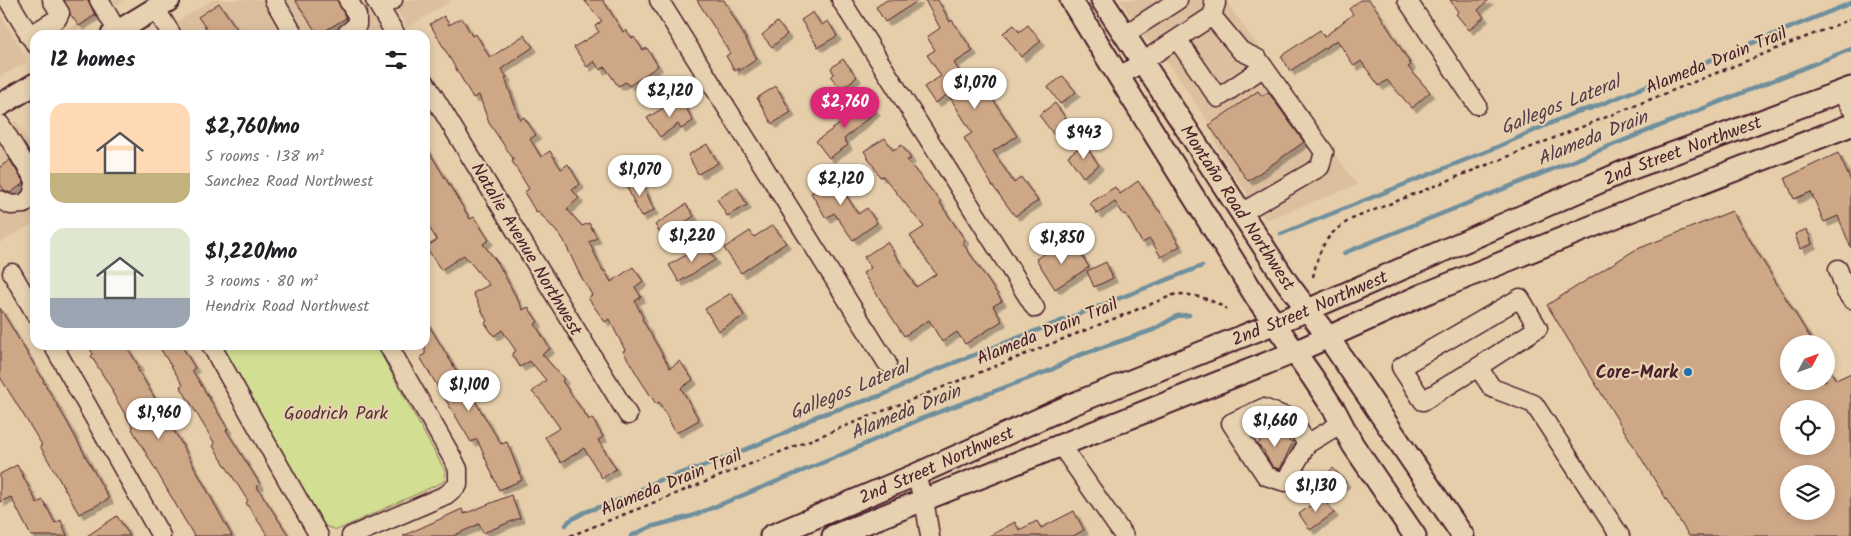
<!DOCTYPE html>
<html lang="en">
<head>
<meta charset="utf-8">
<style>
	body { margin:0; font-family:Kalam,sans-serif; background:#f2f2f2; color:#202124; height:100vh; display:flex; flex-direction:column; font-size:19px; white-space:nowrap }
	* { box-sizing:border-box; margin:0 }
	p { font-size:16px; color:#757577 }
	.icon { flex:none; width:28px; height:28px; fill:none; stroke:currentColor; stroke-width:2; stroke-linecap:round; stroke-linejoin:round }
	.map { position:relative; flex:1; overflow:hidden }
	.side { position:absolute; left:30px; top:30px; width:400px; height:320px; display:flex; flex-direction:column; background:#fff; border-radius:15px; box-shadow:0 2px 8px #0003 }
	.side>* { flex:none }
	.needle { width:32px; rotate:49deg }
	.controls { position:absolute; left:1780px; top:335px; display:grid; gap:10px }
	.controls a { display:grid; place-items:center; width:55px; height:55px; border-radius:50%; background:#fff; box-shadow:0 2px 8px #0003; font-size:25px }
	.price { position:absolute; translate:-50% -42px; padding:0 11px; border-radius:18px; background:#fff; color:#222; font-size:16px; line-height:32px; filter:drop-shadow(0 1px 2px #0008) }
	.price::after { content:''; position:absolute; left:50%; top:30px; width:15px; height:11px; margin-left:-8px; background:inherit; clip-path:polygon(0 0,100% 0,50% 100%) }
	.price.active { background:#db2777; color:#fff }
	ul { padding:0; list-style:none }
	li { display:flex; align-items:center; gap:15px; height:125px; padding:0 20px }
	li span { display:grid; place-items:center; flex:none; width:140px; height:100px; border-radius:15px; color:#555 }
	li>.icon { margin-inline-start:auto }
	span .icon { width:60px; height:60px; fill:#fffc; stroke-width:1 }
	li b { font-size:21px }
	h2 { display:flex; justify-content:space-between; align-items:center; height:60px; padding:0 20px; font-size:21px }
	.map>svg:first-child { display:block }
	.built { fill:#dcbf9e }
	.green { fill:#d2df92; stroke:#8e7f5e }
	.lines { fill:none; stroke-linecap:round; stroke-linejoin:round }
	.stream { stroke:#708f9c; stroke-width:4.5 }
	.building { fill:#cea786; stroke:#4a1f2b; fill-rule:evenodd; filter:url(#shadow) }
	.minor-casing { stroke:#4a1f2b; stroke-width:21 }
	.major-casing { stroke:#4a1f2b; stroke-width:25 }
	.path { stroke:#4a1f2b; stroke-width:2.5; stroke-dasharray:4 4; stroke-linecap:butt }
	.minor { stroke:#e6d1b0; stroke-width:18 }
	.major { stroke:#e6d1b0; stroke-width:21 }
	.poi-dot { fill:#1f6fb2; stroke:#e6d1b0; stroke-width:2 }
	.labels { text-anchor:middle; stroke-width:4.5; stroke-linejoin:round; paint-order:stroke }
	.street-label { font-size:18px; fill:#4a1f2b; stroke:#e6d1b0 }
	.poi-label { font-size:18px; font-weight:bold; fill:#4a1f2b; stroke:#e6d1b0; text-anchor:end }
	.park-label { font-size:18px; fill:#583235; stroke:#e6d1b0 }
	.water-label { font-size:19px; font-style:italic; fill:#543b47; stroke:#e6d1b0 }
</style>
</head>
<body>
<div class="map">
<svg width="1851" height="536" viewBox="0 0 1851 536">
	<defs>
		<filter id="shadow"><feDropShadow dx="4.5" dy="4.5" stdDeviation="0" flood-color="#0004"/></filter>
	</defs>
	<rect width="100%" height="100%" fill="#e6ceab"/>
	<filter id="ink" filterUnits="userSpaceOnUse"><feTurbulence type="fractalNoise" baseFrequency=".02" numOctaves="2"/><feDisplacementMap in="SourceGraphic" scale="10" xChannelSelector="R" yChannelSelector="G"/><feConvolveMatrix kernelMatrix="1 2 1 2 8 2 1 2 1" color-interpolation-filters="sRGB"/></filter>
	<g filter="url(#ink)">
		<path class="built" d="M113 0H124L69 35H61Z
			M212 0H362L383 35H156Z
			M391 0H452L407 28Z
			M1120 0H1225L1357 185 1266 220 1231 171 1221 155 1208 122 1171 66 1140 32Z
			M0 14 26 57 25 63 0 77Z
			M16 121 35 153V222L0 243V132Z"/>
		<path class="green" d="M220 345H376L446 473 443 482 337 530 325 526Z"/>
		<g class="lines">
			<path class="stream" d="M1281 234 1495 148 1576 112 1592 108 1851 3
				M1344 253 1851 49
				M566 525 569 521 585 512 627 497 657 481 713 463 783 434 817 416 883 395 933 371 1202 266
				M631 536 650 527 692 516 834 458 923 418 1051 370 1077 356 1153 330 1177 316 1189 315"/>
		</g>
		<path class="building" d="M64 0H88L95 15 79 26 70 14Z
			M295 0H337L346 18 318 35Z
			M584 0H603L623 32 626 30 632 38 634 37 643 50 647 48 658 66 629 86 626 82 618 86 605 67 600 70 594 61 587 67 574 47 599 32 595 26 602 21Z
			M697 0H724L757 59 739 71 738 68 735 71 726 56 730 53Z
			M887 0H919L885 22 876 7Z
			M925 0H938L950 22 952 20 973 51 954 63 966 82 981 72 992 89 988 92 1017 136 993 151 1014 183 1021 177 1038 201 1015 216 992 185 964 138 972 133 948 94 935 103 924 87 941 76 927 55 935 50 927 37 940 28Z
			M1360 0H1369L1377 10 1411 65 1408 67 1430 92 1412 108 1387 80 1379 86 1361 61 1354 66 1337 40 1290 71 1281 56 1320 30 1324 37 1353 14 1349 9Z
			M1450 0H1489L1478 10 1484 17 1469 30 1456 14 1458 12Z
			M219 3 241 35H211L198 17Z
			M813 12 821 25 828 21 837 36 818 47 801 20Z
			M444 16 449 25 462 18 472 36 476 34 490 58 524 35 533 47 501 69 507 77 505 78 520 120 524 117 536 135 530 139 541 157 550 151 561 169 568 164 580 184 572 190 579 198 567 209 582 226 589 223 597 238 589 242 603 271H605L611 282 633 267 643 281 635 287 641 297 635 301 643 318 642 319 670 368 680 361 693 380 681 388 699 420 676 433 659 402 656 404 639 378 623 351 625 350 609 319 605 322 588 298 592 295 579 273 563 239 538 211 536 212 524 192 529 189 512 161 514 160 489 123 479 95 473 98 430 24Z
			M777 22 787 34 772 47 762 35Z
			M1014 25 1019 32 1028 25 1041 41 1021 57 1003 33Z
			M843 59 857 77 841 89 831 77 834 74 831 68Z
			M1063 76 1076 92 1060 104 1048 87Z
			M776 86 791 112 772 124 757 98Z
			M1258 91 1262 96 1268 92 1304 142 1248 181 1209 125Z
			M864 98 876 111 844 139 848 145 829 158 816 141 848 118 845 115Z
			M676 100 680 104 683 102 693 121 681 129 678 124 660 137 647 118Z
			M1055 103 1070 124 1054 135 1039 115Z
			M885 138 893 150 902 145 911 159 907 160 941 202 940 203 965 240 962 242 1002 301 993 306 1002 321 965 344 957 332 942 342 929 320 904 336 863 273 871 268 864 257 887 242 916 287 936 274 910 236 924 227 883 176 880 177 864 151Z
			M707 144 718 163 698 174 688 155Z
			M1084 144 1099 165 1083 177 1068 156Z
			M425 145 470 219 474 217 489 240 483 244 498 263 523 310 528 307 538 322 535 324 550 349 542 354 564 379 562 381 589 420 592 418 603 437 598 440 616 469 602 478 584 448 561 463 545 437 560 428 540 400 532 392 546 380 530 361 520 367 512 354 516 351 502 330 494 336 485 323 487 321 473 293 489 285 464 255 441 270 426 247 437 240 425 221Z
			M1838 153 1851 181V248L1838 216 1824 222 1811 192 1794 199 1785 178Z
			M10 160 24 183 10 193 4 190 0 184V167Z
			M830 170 858 214 867 208 877 223 853 240 834 213 826 218 811 193 818 189 813 181Z
			M640 178 654 210 641 217 626 185Z
			M1138 181 1158 210H1159L1180 246 1161 257 1150 239 1142 243 1126 214 1124 215 1115 202 1097 214 1090 203 1115 187 1120 194Z
			M737 187 747 205 727 216 717 199Z
			M686 204 694 216 663 237 655 225Z
			M1732 211 1814 344H1789V381H1826V364L1836 380 1851 373V536H1689L1547 305 1635 250ZM1789 409H1826V446H1789ZM1789 474H1826V511H1789Z
			M773 225 786 243 741 273 724 248 750 231 754 237Z
			M1807 229 1812 244 1800 249 1795 234Z
			M1063 242 1070 252 1077 248 1089 267 1055 289 1036 259Z
			M705 244 715 260 679 282 669 265Z
			M1106 262 1113 278 1094 287 1087 271Z
			M731 293 744 316 718 331 705 309Z
			M0 308 44 381H43L66 420 109 499 79 514 40 446 42 445 0 377Z
			M425 319 501 444 507 442 522 480 499 490 477 439 471 442 420 357 425 354Z
			M88 345H126L139 367 137 368 180 441 232 536H194L132 429 133 428 112 392 113 391 91 356 93 354Z
			M158 345H181L195 368 192 370 228 429 226 430 260 484 257 487 289 536H268L246 503 248 501 213 446 215 444 180 386 183 385Z
			M1265 429 1293 442 1280 469 1273 467 1264 453 1265 452 1258 445Z
			M17 465 37 503 43 500 55 523 61 520 67 536H31L11 497 0 502V474Z
			M1333 468 1346 482 1329 497 1317 483Z
			M511 495 520 518 483 533 479 524 453 536H403L462 509 464 514Z
			M1322 497 1334 513 1310 530 1299 514Z
			M1074 511 1084 530 1073 536H989L1015 522 1019 530 1037 521 1041 528Z
			M117 516 130 536H87Z"/>
		<g class="lines">
			<g class="minor-casing">
				<path id="minor" d="M8 0 35 44
					M99 0 118 32
					M274 0 294 35
					M375 0 396 35
					M659 0 887 363
					M841 0 1035 308
					M1407 0 1477 105
					M380 7 393 0
					M155 8 172 35
					M1212 16 1241 51 1258 59 1324 152 1320 167 1241 213
					M345 35 357 25V15L348 0
					M1124 35 1178 0
					M29 36 57 19 60 13 52 0
					M1177 39 1218 98 1264 67
					M1119 77 1212 16 1216 3 1213 0
					M425 82 628 415
					M1841 92 1851 108
					M0 124 35 180
					M0 200 11 205 24 204 32 196 35 184
					M1838 269 1846 292 1851 299
					M12 273 35 313
					M53 345 161 536
					M211 345 319 536
					M1478 367 1423 401 1401 367 1520 298 1538 328 1478 367 1492 388 1534 404 1620 536
					M1060 444 1124 536
					M1307 444 1285 482 1266 476 1231 423 1263 408 1292 419 1307 444 1342 423
					M915 475 924 499 930 536
					M351 536 446 495 458 485V469L453 459 388 345"/>
			</g>
			<g class="major-casing">
				<g id="major">
					<path d="M1071 0 1256 297 1311 375 1335 411 1353 445 1415 536"/>
					<path id="s1" d="M1102 0 1288 284 1328 337 1463 536"/>
					<path d="M112 35 169 0"/>
					<path d="M0 105 35 84"/>
					<path id="s2" d="M771 536 915 475 1073 404 1308 310 1625 171 1851 88"/>
					<path d="M833 536 1295 352 1422 295 1635 209 1851 125"/>
				</g>
			</g>
			<path class="path" d="M1313 277C1319 249 1325 234 1352 219L1851 19
				M570 536 1176 294C1195 294 1210 299 1227 309"/>
			<use href="#minor" class="minor"/>
			<use href="#major" class="major"/>
		</g>
	</g>
	<circle class="poi-dot" cx="1688" cy="372" r="5"/>
	<g class="labels">
		<g class="street-label">
			<text transform="translate(1716 60) rotate(-22)" y="6">Alameda Drain Trail</text>
			<text dy="6" stroke="none"><textPath href="#s2" startOffset="990">2nd Street Northwest</textPath></text>
			<text dy="6" stroke="none"><textPath href="#s1" startOffset="248">Montaño Road Northwest</textPath></text>
			<text transform="translate(527 249) rotate(59)" y="6">Natalie Avenue Northwest</text>
			<text dy="6" stroke="none"><textPath href="#s2" startOffset="585">2nd Street Northwest</textPath></text>
			<text transform="translate(1047 331) rotate(-22)" y="6">Alameda Drain Trail</text>
			<text dy="6" stroke="none"><textPath href="#s2" startOffset="180">2nd Street Northwest</textPath></text>
			<text transform="translate(671 482) rotate(-22)" y="6">Alameda Drain Trail</text>
		</g>
		<g class="poi-label">
			<text x="1678" y="378">Core-Mark</text>
		</g>
		<g class="park-label">
			<text x="336" y="419">Goodrich Park</text>
		</g>
		<g class="water-label">
			<text transform="translate(1560 104) rotate(-22)" y="7">Gallegos Lateral</text>
			<text transform="translate(1592 137) rotate(-22)" y="7">Alameda Drain</text>
			<text transform="translate(849 389) rotate(-22)" y="7">Gallegos Lateral</text>
			<text transform="translate(905 411) rotate(-22)" y="7">Alameda Drain</text>
		</g>
	</g>
</svg>
<div class="controls">
<a><svg class="needle" viewBox="-14 -14 28 28"><path d="M0-13l5 13h-10z" fill="#e53935"/><path d="M0 13l5-13h-10z" fill="#757577"/></svg></a>
<a><svg class="icon" aria-label="locate" viewBox="0 0 24 24"><circle cx="12" cy="12" r="6"/><path d="M12 2v4M12 18v4M2 12h4M18 12h4"/></svg></a>
<a><svg class="icon" aria-label="layers" viewBox="0 0 24 24"><path d="M12 4l9 5-9 5-9-5zM3 14l9 5 9-5"/></svg></a>
</div>
<b class="price" style="left:975px;top:110px">$1,070</b>
<b class="price" style="left:670px;top:118px">$2,120</b>
<b class="price active" style="left:845px;top:129px">$2,760</b>
<b class="price" style="left:1084px;top:160px">$943</b>
<b class="price" style="left:640px;top:197px">$1,070</b>
<b class="price" style="left:841px;top:206px">$2,120</b>
<b class="price" style="left:692px;top:263px">$1,220</b>
<b class="price" style="left:1062px;top:265px">$1,850</b>
<b class="price" style="left:469px;top:412px">$1,100</b>
<b class="price" style="left:159px;top:440px">$1,960</b>
<b class="price" style="left:1275px;top:448px">$1,660</b>
<b class="price" style="left:1316px;top:513px">$1,130</b>
<section class="side">
<h2>12 homes<svg class="icon" aria-label="filters" viewBox="0 0 24 24"><path d="M4 7h16M4 17h16"/><circle cx="9" cy="7" r="2"/><circle cx="15" cy="17" r="2"/></svg></h2>
<ul>
<li><span style="background:linear-gradient(#ffd9b3 70%,#c2b280 0)"><svg class="icon" aria-label="home" viewBox="0 0 24 24"><path d="M3 11l9-7 9 7M6 9v11h12V9"/></svg></span><div><b>$2,760/mo</b><p>5 rooms · 138 m²</p><p>Sanchez Road Northwest</p></div></li>
<li><span style="background:linear-gradient(#dfe7d0 70%,#9aa5b1 0)"><svg class="icon" aria-label="home" viewBox="0 0 24 24"><path d="M3 11l9-7 9 7M6 9v11h12V9"/></svg></span><div><b>$1,220/mo</b><p>3 rooms · 80 m²</p><p>Hendrix Road Northwest</p></div></li>
</ul>
</section>
</div>
</body>
</html>
